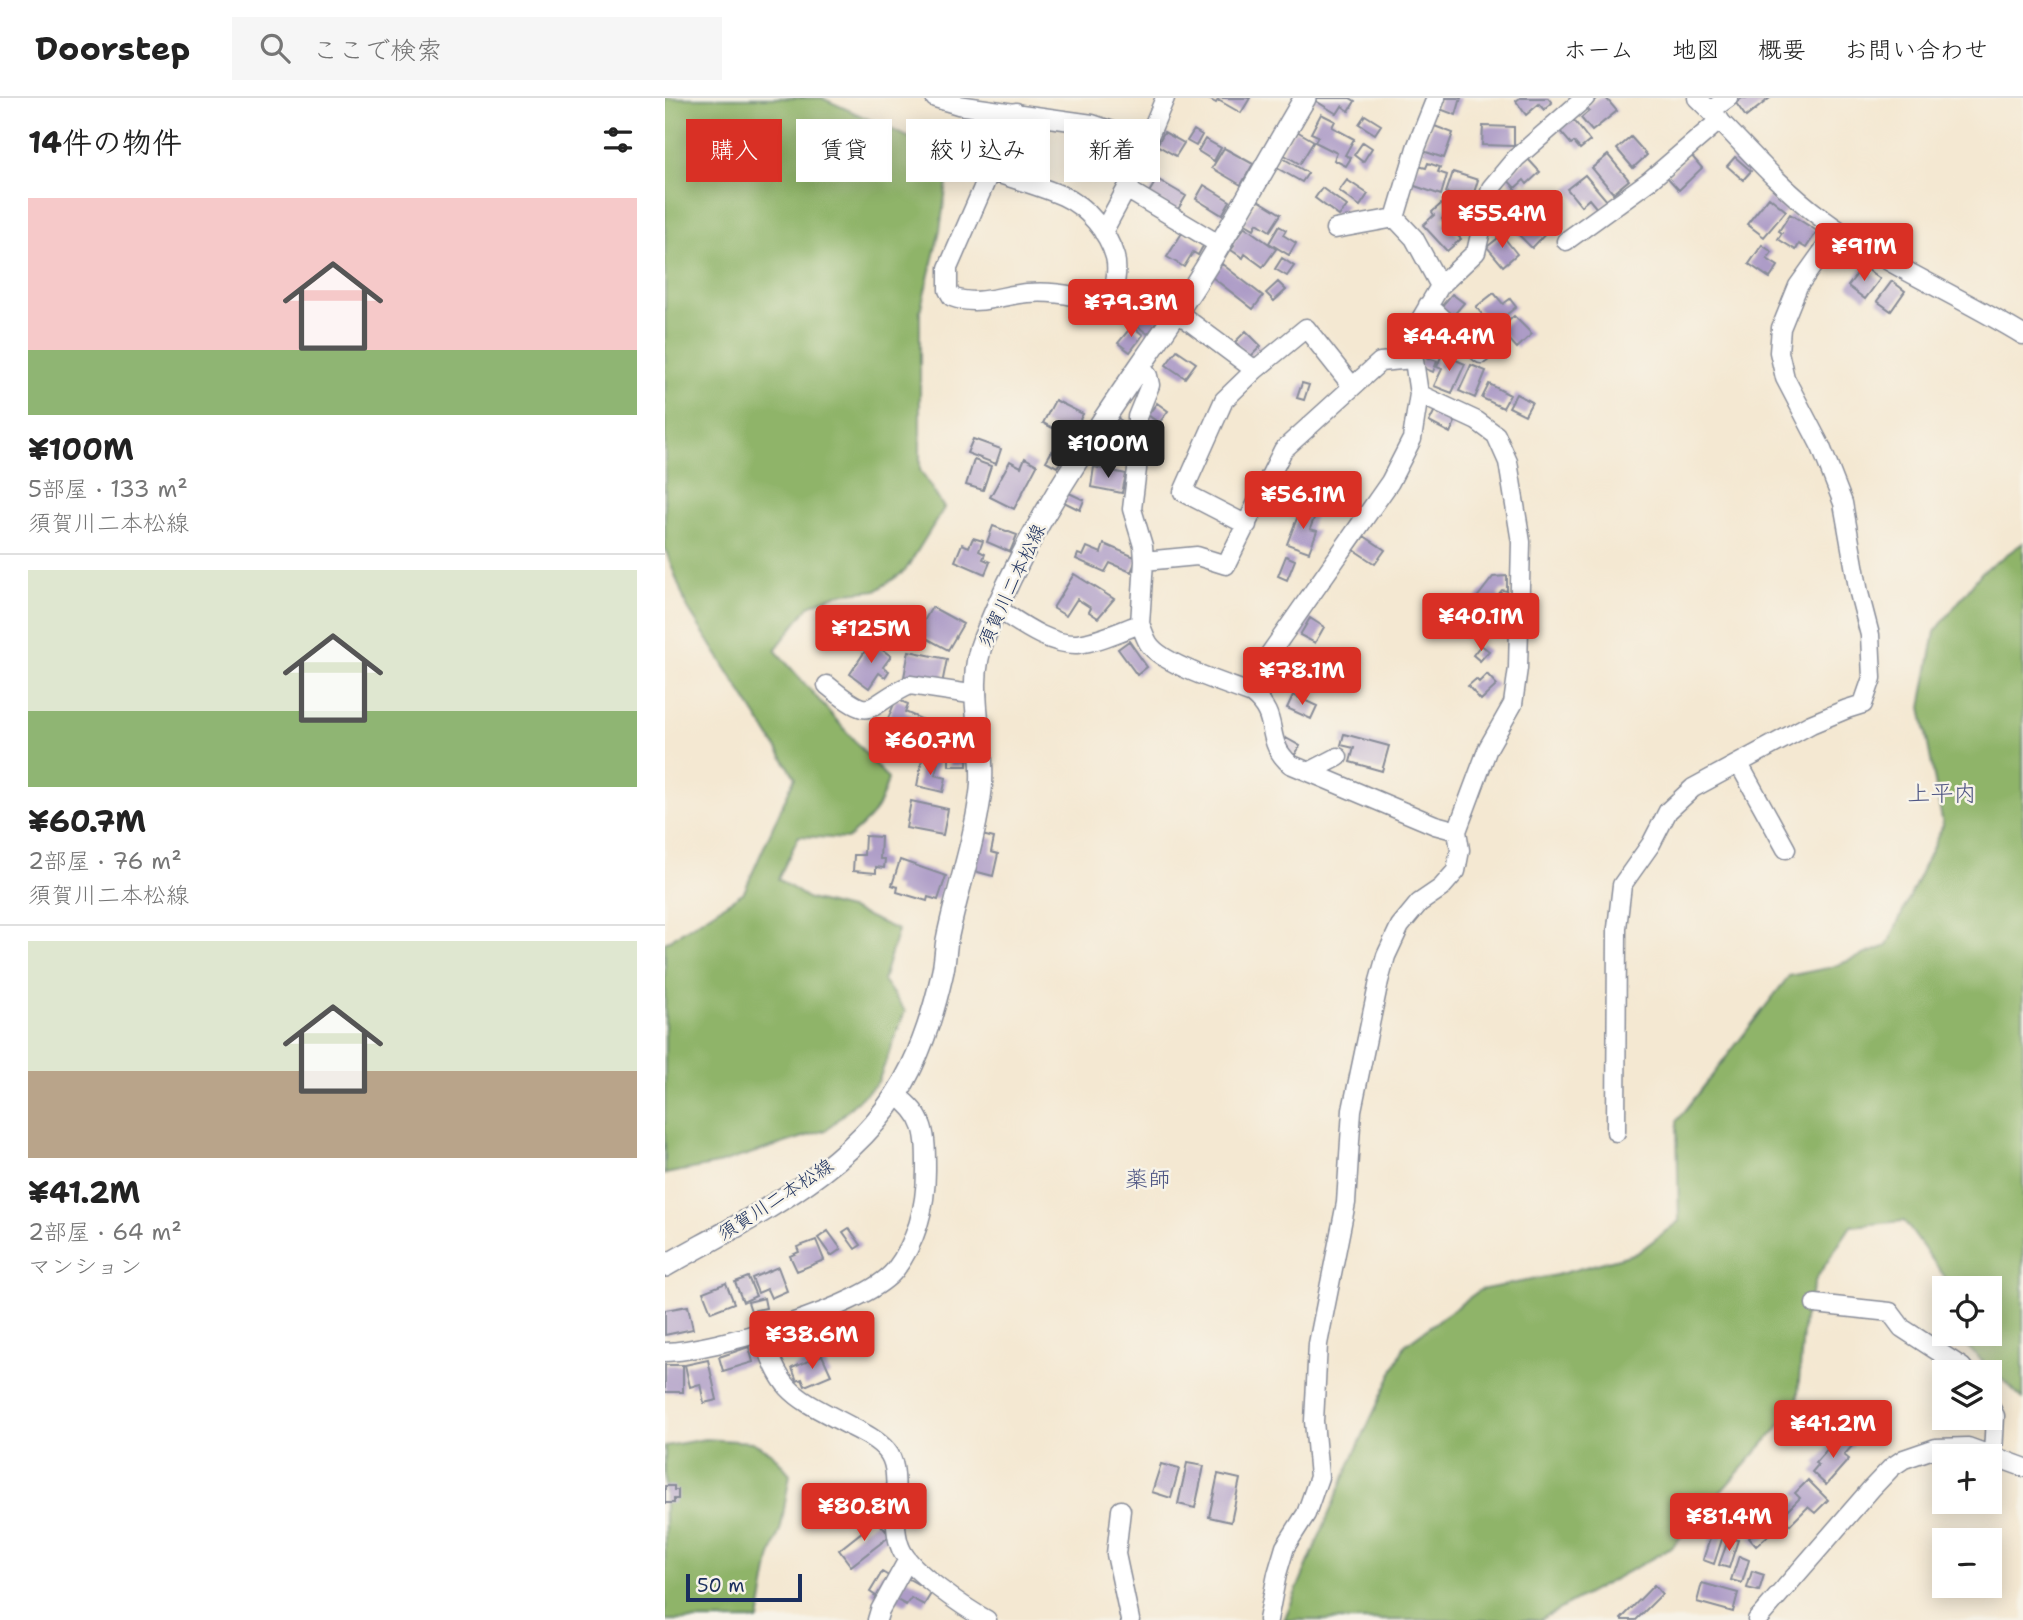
<!DOCTYPE html>
<html lang="ja">
<head>
<meta charset="utf-8">
<style>
	body { margin:0; font-family:"Shantell Sans","Klee One",sans-serif; background:#f6f6f6; color:#222; height:100vh; display:flex; flex-direction:column; font-size:26px; white-space:nowrap }
	* { box-sizing:border-box; margin:0 }
	p { font-size:23px; color:#767676 }
	.icon { flex:none; width:38px; height:38px; fill:none; stroke:currentColor; stroke-width:2; stroke-linecap:round; stroke-linejoin:round }
	.map { position:relative; flex:1; overflow:hidden }
	.drawer { display:flex; flex-direction:column; background:#fff; width:665px }
	.drawer>* { flex:none }
	.guide { position:absolute; left:21px; top:21px; width:665px; height:63px; display:flex; gap:14px }
	.buttons { position:absolute; left:1267px; top:1178px; display:grid; gap:14px }
	.buttons a { display:grid; place-items:center; width:70px; height:70px; border-radius:0px; background:#fff; box-shadow:0 4px 18px #0003; font-size:35px }
	.scale { position:absolute; left:21px; bottom:18px; width:116px; box-sizing:border-box; padding-left:7px; border:4px solid #1b2f5e; border-top:0; font-size:19px; line-height:24px; white-space:nowrap; color:#1b2f5e; -webkit-text-stroke:5px #f7f3e8; paint-order:stroke }
	.price { position:absolute; translate:-50% -60px; padding:0 16px; border-radius:7px; background:#d93025; color:#fff; font-size:23px; line-height:46px; filter:drop-shadow(0 2px 4px #0008) }
	.price::after { content:''; position:absolute; left:50%; top:42px; width:21px; height:16px; margin-left:-10px; background:inherit; clip-path:polygon(0 0,100% 0,50% 100%) }
	.price.selected { background:#222; color:#fff }
	ul { padding:0; list-style:none }
	li { display:grid; align-content:center; gap:14px; height:371px; padding:0 28px }
	li+li { border-top:2px solid #e0e0e0 }
	li span { display:grid; place-items:center; height:217px; border-radius:0px; color:#555 }
	li>.icon { margin-inline-start:auto }
	span .icon { width:126px; height:126px; fill:#fffc; stroke-width:1 }
	li b { font-size:30px }
	h2 { display:flex; justify-content:space-between; align-items:center; height:84px; padding:0 28px; font-size:30px }
	.pill { padding:0 24px; border-radius:0px; background:#fff; box-shadow:0 4px 18px #0003; font-size:24px; line-height:63px }
	.pill.selected { background:#d93025; color:#fff }
	header { display:flex; align-items:center; gap:42px; box-sizing:border-box; height:98px; padding:0 35px; background:#fff; border-bottom:2px solid #e0e0e0 }
	header strong { font-size:33px }
	nav { display:flex; gap:38px; margin-inline-start:auto; font-size:24px }
	.search { width:490px; height:63px; background:#f6f6f6; display:flex; align-items:center; gap:18px; box-sizing:border-box; padding:0 24px; border-radius:0px; color:#767676; font-size:26px }
	main { display:flex; flex:1; min-height:0 }
	.map>svg:first-child { display:block }
	.forest { fill:#8fb469; stroke:#557264; stroke-width:2 }
	.building { fill:#ad9cc7 }
	.lines { fill:none; stroke-linecap:round; stroke-linejoin:round }
	.minor-casing { stroke:#888c98; stroke-width:21 }
	.major-casing { stroke:#888c98; stroke-width:24 }
	.minor { stroke:#fff; stroke-width:18 }
	.major { stroke:#fff; stroke-width:21 }
	.labels { text-anchor:middle; stroke-width:5; stroke-linejoin:round; paint-order:stroke }
	.street-label { font-size:19px; fill:#1b2f5e; stroke:#f7f3e8 }
	.quarter-label { font-size:23px; fill:#4e5583; stroke:#f7f3e8 }
</style>
</head>
<body>
<header>
<strong>Doorstep</strong>
<div class="search"><svg class="icon" aria-label="search" viewBox="0 0 24 24"><circle cx="10" cy="10" r="6"/><path d="M15 15l6 6"/></svg>ここで検索</div>
<nav><a>ホーム</a><a>地図</a><a>概要</a><a>お問い合わせ</a></nav>
</header>
<main>
<section class="drawer">
<h2>14件の物件<svg class="icon" aria-label="filters" viewBox="0 0 24 24"><path d="M4 7h16M4 17h16"/><circle cx="9" cy="7" r="2"/><circle cx="15" cy="17" r="2"/></svg></h2>
<ul>
<li><span style="background:linear-gradient(#f6c9c9 70%,#8fb573 0)"><svg class="icon" aria-label="home" viewBox="0 0 24 24"><path d="M3 11l9-7 9 7M6 9v11h12V9"/></svg></span><div><b>¥100M</b><p>5部屋 · 133 m²</p><p>須賀川二本松線</p></div></li>
<li><span style="background:linear-gradient(#dfe7d0 65%,#8fb573 0)"><svg class="icon" aria-label="home" viewBox="0 0 24 24"><path d="M3 11l9-7 9 7M6 9v11h12V9"/></svg></span><div><b>¥60.7M</b><p>2部屋 · 76 m²</p><p>須賀川二本松線</p></div></li>
<li><span style="background:linear-gradient(#dfe7d0 60%,#b9a48a 0)"><svg class="icon" aria-label="home" viewBox="0 0 24 24"><path d="M3 11l9-7 9 7M6 9v11h12V9"/></svg></span><div><b>¥41.2M</b><p>2部屋 · 64 m²</p><p>マンション</p></div></li>
</ul>
</section>
<div class="map">
<svg width="1358" height="1522" viewBox="0 0 1358 1522">
	<rect width="100%" height="100%" fill="#f7f3e8"/>
	<filter id="ink" filterUnits="userSpaceOnUse"><feTurbulence type="fractalNoise" baseFrequency=".0143" numOctaves="2"/><feDisplacementMap in="SourceGraphic" scale="14" xChannelSelector="R" yChannelSelector="G"/><feConvolveMatrix kernelMatrix="1 2 1 2 8 2 1 2 1" color-interpolation-filters="sRGB"/></filter>
	<filter id="wash" filterUnits="userSpaceOnUse"><feTurbulence type="fractalNoise" baseFrequency=".00686" numOctaves="4" result="noise"/><feDisplacementMap in="SourceGraphic" scale="28" xChannelSelector="R" yChannelSelector="G"/><feGaussianBlur stdDeviation="1.57" result="paint"/><feColorMatrix in="noise" values="0 0 0 0 0 0 0 0 0 0 0 0 0 0 0 0 0 1.4 0 .05"/><feComposite in="paint" operator="in"/></filter>
	<g filter="url(#wash)">
		<rect width="100%" height="100%" fill="#f4e8d2"/>
		<path class="forest" d="M0 0H157L274 53 284 71 275 132 255 213V372L279 410 240 473 212 492 172 496 144 508 110 552 223 681C214 714 206 720 182 741L134 738 113 781 144 801 188 812 233 832 218 882 240 913 213 984 161 1032 53 1066 0 1076V845L79 794 130 679 22 509 0 450Z
			M1358 445V1301L1296 1243 1295 1236H1325V1190H1284L1282 1182 1239 1123 1186 1128 1151 1181 1139 1221 1132 1308 1006 1450 875 1522H619L688 1359 740 1247 815 1192 891 1177 972 1155 1014 1123 1012 1023 1124 878 1167 869 1222 848 1278 727 1256 609 1270 534 1317 474Z
			M40 1341 87 1344 107 1355 125 1376 116 1429 105 1461 94 1522H0V1348Z"/>
		<g id="blocks">
			<path class="building" d="M542 0H585L576 15 553 2 551 5Z
				M646 0H685L690 3 684 13 677 8 672 16Z
				M776 0H796L791 17 772 10Z
				M855 0H883L887 5 879 12 874 6 861 17 851 3Z
				M933 0H941L952 13 927 33 916 20 924 13 921 10Z
				M1077 0H1105L1081 19 1071 5Z
				M656 16 670 23 667 29 689 41 680 57 686 60 681 68 669 62 672 55 650 44 653 38 646 35Z
				M700 17 716 27 710 36 694 26Z
				M908 21 925 43 915 51 909 44 906 46 894 32Z
				M767 27 788 35 779 60 758 53Z
				M818 28 849 29V48L817 47Z
				M529 32 537 37 531 48 522 43Z
				M630 32 649 43 635 66 616 55Z
				M499 34 519 45 511 58 492 47Z
				M966 39 982 57 968 70 952 51Z
				M540 41 556 50 549 63 533 53Z
				M698 44 707 50 698 64 689 57Z
				M559 50 588 66 576 87 547 70Z
				M943 57 964 82 948 95 927 70Z
				M1026 57 1037 70 1014 92 1002 79Z
				M616 59 643 75 637 84 610 69Z
				M1070 59 1086 73 1078 82 1062 68Z
				M863 61 875 74 862 86 859 82 850 90 841 80Z
				M763 65 775 69 773 74 782 77 776 97 747 87 753 68 761 70Z
				M788 74 813 82 806 104 781 95Z
				M920 77 943 104 933 112 924 101 916 108 902 91Z
				M492 81 521 98 512 113 483 96Z
				M682 82 703 96 695 108 674 93Z
				M539 87 565 103 557 117 531 101Z
				M657 90 682 108 674 118 650 100Z
				M1104 99 1121 113 1099 139 1082 126Z
				M593 102 616 116 605 133 592 125 589 131 579 125Z
				M776 106 784 114 777 121 796 141 782 153 758 127 769 117 767 114Z
				M833 108 843 117 835 126 825 117Z
				M876 109 889 122 881 129 884 132 867 150 851 134Z
				M1125 116 1152 133 1141 150 1134 146 1131 152 1113 141 1117 135 1114 133Z
				M614 128 621 132 618 137 631 145 624 157 604 145Z
				M580 129 611 151 598 169 580 156 578 160 566 152 569 148 567 146Z
				M517 135 538 148 533 157 528 154 519 169 502 159Z
				M837 137 852 156 838 168 822 149Z
				M1097 147 1107 154 1102 161 1113 168 1105 180 1084 166Z
				M617 160 629 168 622 178 610 171Z
				M557 166 598 198 588 211 547 179Z
				M1198 168 1215 181 1200 201 1183 188Z
				M1227 183 1240 193 1226 213 1212 203Z
				M613 184 621 192 609 203 601 195Z
				M829 195 838 206 845 201 851 209 827 228 811 209Z
				M787 196 799 205 787 219 776 209Z
				M487 200 502 211 483 236 468 225Z
				M849 218 867 236 852 250 835 231Z
				M764 224 782 234 779 238 786 242 779 254 755 240Z
				M467 228 478 237 465 254 453 245Z
				M581 233 596 248 585 259 570 244Z
				M512 252 531 265 520 280 501 267Z
				M777 256 800 266 787 295 769 288 777 271 772 269Z
				M758 258 772 263 768 274 754 268Z
				M806 267 821 273 810 300 794 293Z
				M637 285 644 287 639 302 632 300Z
				M824 286 845 297 838 310 817 300Z
				M851 296 867 304 860 317 844 309Z
				M390 302 418 316 405 339 378 325Z
				M492 305 503 313 494 325 483 317Z
				M770 312 791 322 785 335 764 324Z
				M451 319 466 329 451 351 436 342Z
				M479 328 497 332 494 344 476 340Z
				M308 341 336 351 331 366 302 355Z
				M434 344 452 357 443 369 425 356Z
				M387 353 398 360 392 369 381 363Z
				M360 360 372 367 349 411 325 399 345 363 356 369Z
				M309 362 326 368 318 392 301 387Z
				M429 369 461 376 457 395 426 389Z
				M404 395 419 402 415 412 399 404Z
				M636 410 651 415 645 431 652 433 644 454 622 446Z
				M328 428 352 437 345 454 322 444Z
				M699 438 720 452 710 466 689 452Z
				M308 440 318 443 314 453 320 456 318 461 325 464 320 476 290 463 297 446 304 449Z
				M439 446 472 460 466 474 445 465 440 474 411 461 413 456 418 458 422 449 436 455Z
				M621 458 630 462 622 482 613 478Z
				M409 476 449 501 433 520 424 514 426 510 412 501 401 518 388 510Z
				M842 478V493L837 492 833 497 837 503 817 529 800 515 828 479Z
				M267 509 298 526 283 552 252 535Z
				M645 520 659 529 650 545 635 537Z
				M464 543 482 569 472 577 453 551Z
				M206 544 226 558 218 569 224 573 220 579 214 575 204 590 185 576Z
				M816 547 824 553 815 563 808 557Z
				M244 553 282 561 277 586 239 579Z
				M822 576 832 587 816 602 803 588 811 581 814 584Z
				M628 597 652 608 646 621 622 610Z
				M231 601 243 606 240 614 263 624 257 643 220 628Z
				M273 627H284V641H273Z
				M679 636 724 648 717 673 685 664 689 650 676 647Z
				M621 640 635 648 630 657 616 650Z
				M284 652H302V668H284Z
				M257 661 273 664 270 677 281 680 278 694 252 688Z
				M246 703 283 711 278 737 241 730Z
				M317 737 329 740 326 754 333 756 328 778 309 773Z
				M200 738 216 739 215 761H220L219 770 211 769V775L188 773 189 757H199Z
				M235 762 281 778 273 802 263 799 262 803 232 794 233 789 227 787Z
				M184 1130 196 1147 190 1151 178 1134Z
				M163 1133 176 1151 166 1158 153 1140Z
				M151 1142 159 1162 132 1173 125 1158 134 1154 132 1149Z
				M113 1169 122 1193 106 1200 102 1191 93 1195 87 1180Z
				M83 1179 91 1198 78 1204 70 1184Z
				M61 1185 69 1205 46 1214 38 1194Z
				M99 1200 101 1210 86 1213 83 1204Z
				M23 1208 28 1231 0 1237V1212Z
				M84 1249 88 1264 58 1273 54 1259Z
				M157 1257 166 1277 140 1288 137 1281 132 1283 127 1270Z
				M43 1262 52 1302 39 1305 35 1286 25 1289 20 1267Z
				M0 1267H18V1294H0Z
				M1180 1338 1189 1346 1179 1357 1184 1361 1161 1387 1147 1374 1153 1367 1150 1365 1172 1340 1176 1343Z
				M522 1365 539 1368 530 1410 513 1406Z
				M496 1366 514 1371 506 1400 487 1394Z
				M553 1376 575 1381 566 1424 544 1419Z
				M1143 1382 1163 1402 1150 1415 1143 1409 1125 1427 1117 1418 1135 1400 1130 1395Z
				M0 1388H9V1392H13V1401H9V1405H0Z
				M212 1422 225 1438 186 1468 174 1452Z
				M1050 1425 1061 1429 1049 1466 1038 1462Z
				M1097 1428 1105 1436 1091 1448 1084 1440Z
				M1064 1440 1073 1442 1064 1470 1054 1467Z
				M1074 1458 1084 1462 1077 1485 1066 1482Z
				M1087 1473 1099 1477 1094 1493 1082 1490Z
				M217 1474 227 1480 214 1500 205 1494Z
				M242 1480 267 1494 259 1507 246 1500 241 1507 230 1501Z
				M1037 1485 1073 1495 1068 1514 1032 1504Z
				M989 1487 997 1496 971 1522H957L956 1521Z"/>
		</g>
	</g>
	<g filter="url(#ink)">
		<use href="#blocks" fill-opacity="0" stroke="#888c98" stroke-width="2"/>
		<g class="lines">
			<g class="minor-casing">
				<path id="minor" d="M270 0 293 7 427 26 480 44
					M500 0 463 88 468 95 555 147
					M771 0 751 50 730 120 749 140 775 188
					M1032 0C1073 39 1108 84 1155 119 1218 166 1291 196 1358 237
					M1045 13 1063 0
					M351 14 283 170V192L287 199C313 209 336 197 362 195 395 192 426 201 457 213
					M325 73C349 81 375 88 398 98 422 109 443 134 450 159 454 174 448 194 445 208
					M670 131 730 120
					M438 134 463 88
					M901 143 984 83 1055 22
					M763 207 816 256
					M512 214 590 272
					M582 427 518 394 559 302 590 272 641 230 687 288
					M479 463 532 458 561 467 618 352 715 264 748 261
					M333 511C355 525 384 547 412 546 433 544 455 533 475 526 478 532 480 540 484 546 498 567 562 586 587 596L604 557 725 384 747 341 754 296 747 249 754 224 775 188 811 154 826 90 851 60 920 0
					M475 526 479 463 478 448 467 411 472 371V319L485 287 483 278 475 267
					M162 587C211 627 199 608 245 587L312 597
					M587 596C617 620 597 641 625 666L770 727 792 733 823 650 848 606 853 570 856 444 843 364 831 337 812 323 754 296
					M1074 666 1121 751
					M644 674 673 659
					M951 1034 952 830 957 787 986 746 1003 713 1028 690 1146 626 1182 611 1198 606 1207 580 1205 537 1194 495 1178 405 1156 349 1120 280 1114 254 1116 230 1133 188 1173 132
					M1150 1206 1225 1214 1237 1230 1297 1269 1301 1274
					M98 1233C113 1297 133 1300 187 1329 199 1335 213 1342 222 1353 232 1365 230 1384 231 1399 231 1416 229 1435 236 1451 245 1473 300 1510 322 1522
					M0 1254C47 1253 201 1209 230 1172 252 1143 261 1108 261 1072 261 1036 261 1018 231 997
					M1325 1308 1330 1318 1328 1357
					M456 1412 451 1456 465 1522
					M212 1522 215 1512 242 1463
					M603 1522 612 1476 620 1449 641 1416 654 1379 649 1323 653 1246 681 1105 687 1012 714 883 721 858 735 828 754 805 776 790 791 773 795 752 792 733
					M1092 1522 1206 1391 1227 1369 1239 1361 1271 1350 1303 1349 1358 1369"/>
			</g>
			<g class="major-casing">
				<path id="major" d="M0 1168C90 1117 199 1068 246 970 260 941 270 908 277 877 280 866 280 854 282 842 292 792 310 743 316 692 321 642 299 588 319 540 344 478 377 417 413 361 450 302 492 245 530 187 569 126 603 62 640 0"/>
			</g>
			<use href="#minor" class="minor"/>
			<use href="#major" class="major"/>
		</g>
	</g>
	<g class="labels">
		<g class="street-label">
			<text transform="translate(346 487) rotate(-65)" y="7">須賀川二本松線</text>
			<text transform="translate(110 1101) rotate(-33)" y="7">須賀川二本松線</text>
		</g>
		<g class="quarter-label">
			<text x="1277" y="703">上平内</text>
			<text x="483" y="1089">薬師</text>
		</g>
	</g>
</svg>
<div class="buttons">
<a><svg class="icon" aria-label="locate" viewBox="0 0 24 24"><circle cx="12" cy="12" r="6"/><path d="M12 2v4M12 18v4M2 12h4M18 12h4"/></svg></a>
<a><svg class="icon" aria-label="layers" viewBox="0 0 24 24"><path d="M12 4l9 5-9 5-9-5zM3 14l9 5 9-5"/></svg></a>
<a>+</a>
<a>−</a>
</div>
<div class="scale">50 m</div>
<b class="price" style="left:837px;top:152px">¥55.4M</b>
<b class="price" style="left:1199px;top:185px">¥91M</b>
<b class="price" style="left:466px;top:241px">¥79.3M</b>
<b class="price" style="left:784px;top:275px">¥44.4M</b>
<b class="price selected" style="left:443px;top:382px">¥100M</b>
<b class="price" style="left:638px;top:433px">¥56.1M</b>
<b class="price" style="left:816px;top:555px">¥40.1M</b>
<b class="price" style="left:206px;top:567px">¥125M</b>
<b class="price" style="left:637px;top:609px">¥78.1M</b>
<b class="price" style="left:265px;top:679px">¥60.7M</b>
<b class="price" style="left:147px;top:1273px">¥38.6M</b>
<b class="price" style="left:1168px;top:1362px">¥41.2M</b>
<b class="price" style="left:199px;top:1445px">¥80.8M</b>
<b class="price" style="left:1064px;top:1455px">¥81.4M</b>
<div class="guide">
<a class="pill selected">購入</a>
<a class="pill">賃貸</a>
<a class="pill">絞り込み</a>
<a class="pill">新着</a>
</div>
</div>
</main>
</body>
</html>
